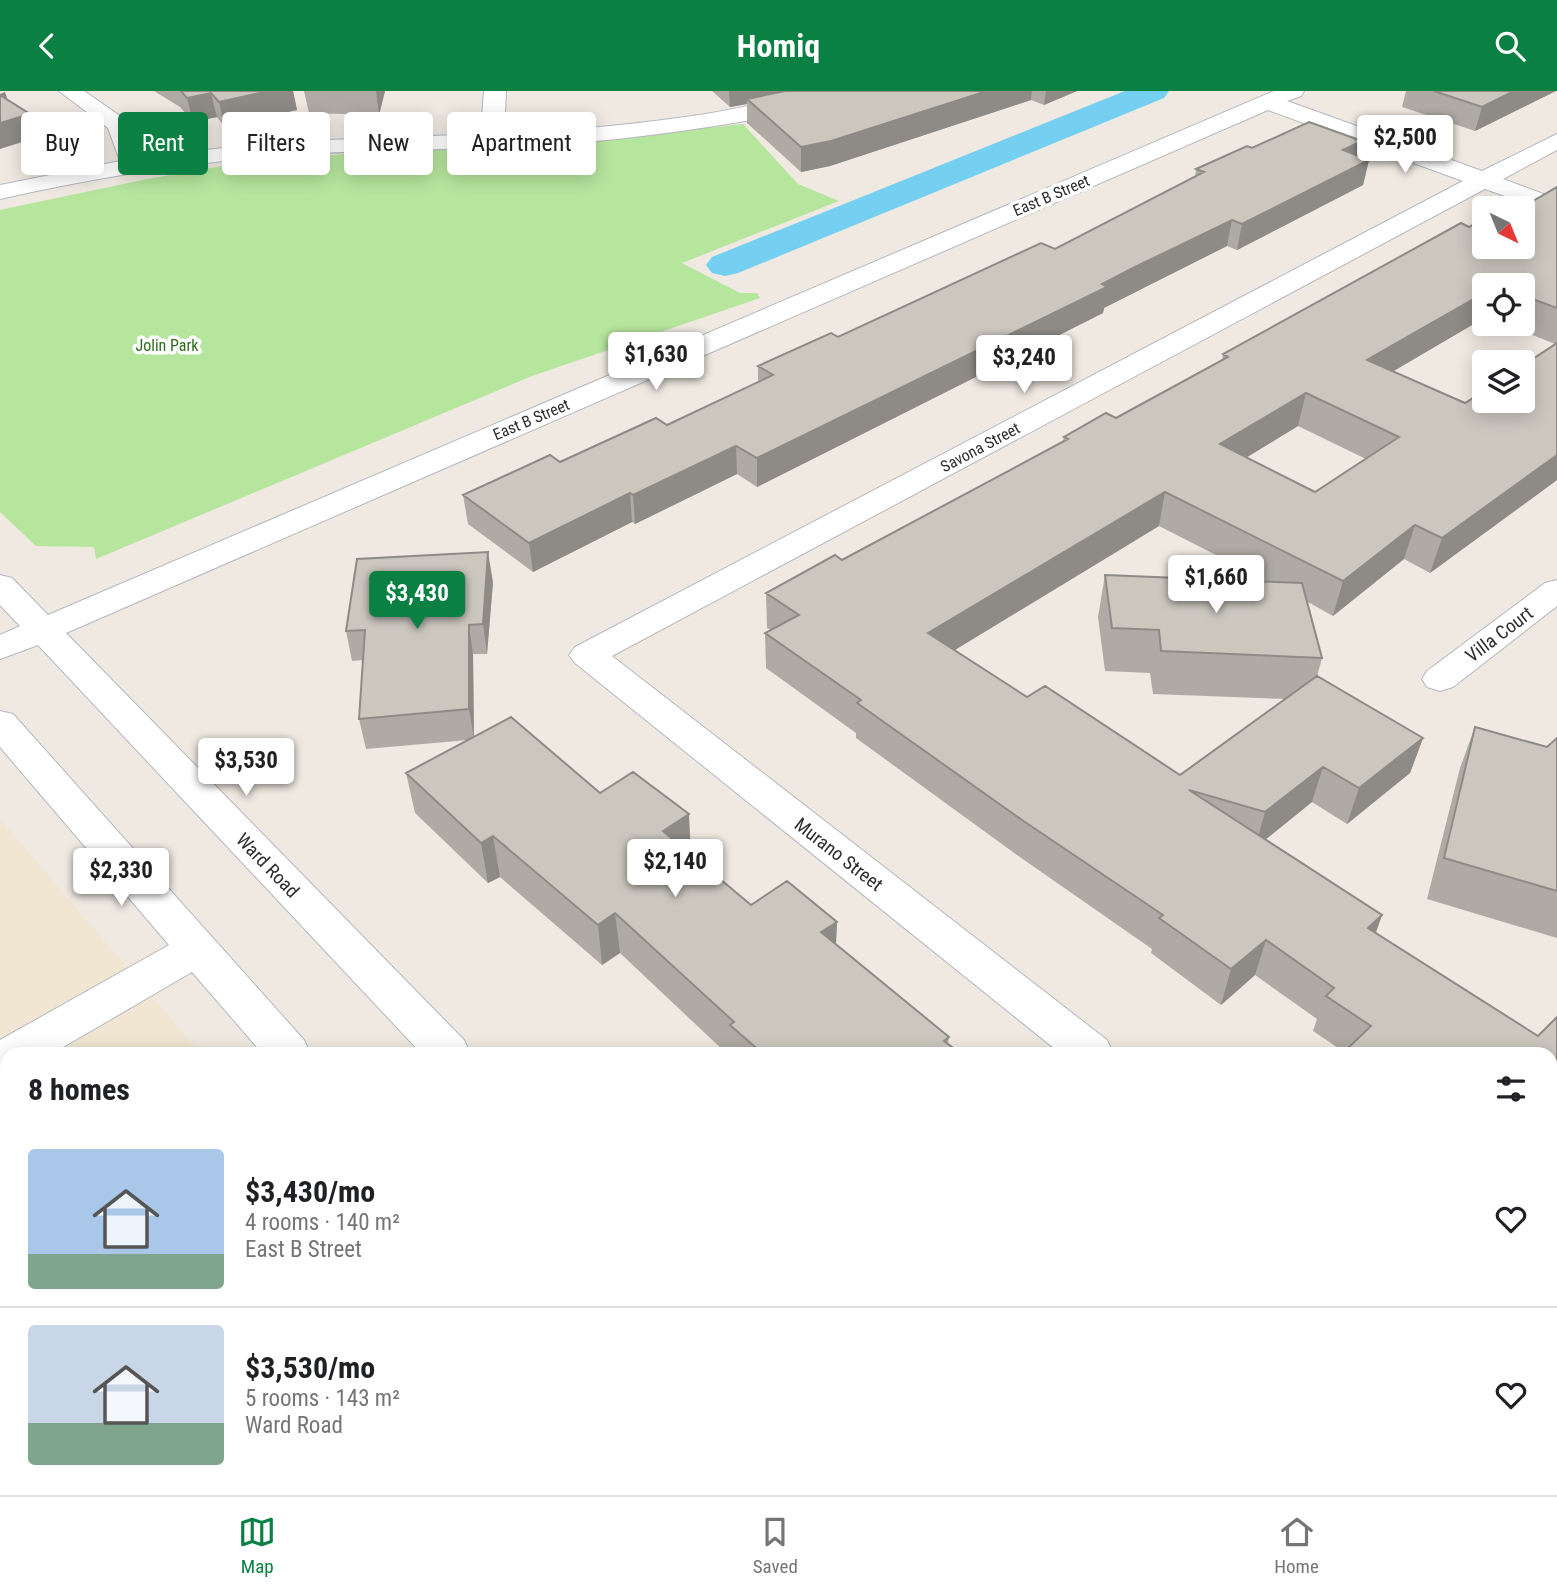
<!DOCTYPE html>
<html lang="en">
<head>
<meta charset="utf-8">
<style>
	body { margin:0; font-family:"Roboto Condensed",sans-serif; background:#f6f6f6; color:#202124; height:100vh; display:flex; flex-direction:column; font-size:26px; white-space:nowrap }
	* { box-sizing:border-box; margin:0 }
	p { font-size:23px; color:#757577 }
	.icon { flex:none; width:38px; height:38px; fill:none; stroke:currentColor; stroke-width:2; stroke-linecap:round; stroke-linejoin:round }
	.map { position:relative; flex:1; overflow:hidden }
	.sheet { position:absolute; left:0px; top:956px; width:1558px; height:450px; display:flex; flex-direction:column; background:#fff; border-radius:21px 21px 0 0; box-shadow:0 4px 18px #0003 }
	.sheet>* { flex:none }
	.hud { position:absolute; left:21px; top:21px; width:700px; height:63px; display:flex; gap:14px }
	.needle { width:46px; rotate:137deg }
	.controls { position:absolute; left:1472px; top:105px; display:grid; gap:14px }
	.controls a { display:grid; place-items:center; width:63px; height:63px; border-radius:7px; background:#fff; box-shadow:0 4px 18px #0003; font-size:35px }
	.price { position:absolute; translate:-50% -60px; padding:0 16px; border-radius:7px; background:#fff; color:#222; font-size:23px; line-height:46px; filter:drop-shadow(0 2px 4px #0008) }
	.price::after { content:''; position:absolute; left:50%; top:42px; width:21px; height:16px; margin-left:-10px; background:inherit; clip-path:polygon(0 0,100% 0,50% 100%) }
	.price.current { background:#0b8043; color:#fff }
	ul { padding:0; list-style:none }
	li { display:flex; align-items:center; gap:21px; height:175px; padding:0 28px }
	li+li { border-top:2px solid #e0e0e0 }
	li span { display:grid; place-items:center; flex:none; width:196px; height:140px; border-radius:7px; color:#555 }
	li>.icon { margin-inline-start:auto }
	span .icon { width:84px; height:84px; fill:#fffc; stroke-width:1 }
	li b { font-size:30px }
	h2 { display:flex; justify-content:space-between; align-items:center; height:84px; padding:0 28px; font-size:30px }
	.pill { padding:0 24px; border-radius:7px; background:#fff; box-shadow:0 4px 18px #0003; font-size:24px; line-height:63px }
	.pill.current { background:#0b8043; color:#fff }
	header { display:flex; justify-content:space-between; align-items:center; height:91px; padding:0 28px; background:#0b8043; color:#fff; font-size:32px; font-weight:700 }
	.tab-bar { display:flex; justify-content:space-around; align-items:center; height:98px; border-top:2px solid #e0e0e0; background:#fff; font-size:19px; color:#757577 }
	.tab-bar a { display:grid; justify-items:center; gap:4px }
	.tab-bar .current { color:#0b8043 }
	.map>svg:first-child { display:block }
	.education { fill:#f0e6d1 }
	.green { fill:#b6e59e }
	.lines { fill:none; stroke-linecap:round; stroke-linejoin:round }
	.canal { fill:#75cff0; fill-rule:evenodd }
	.minor-casing { stroke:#b4b7c1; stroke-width:2 }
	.minor { fill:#fff; fill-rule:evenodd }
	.wall { fill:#afaba4; fill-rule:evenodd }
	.shaded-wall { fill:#8e8b86 }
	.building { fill:#cbc7bf; stroke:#8e8b86; stroke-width:2; fill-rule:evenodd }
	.labels { text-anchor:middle; stroke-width:7; stroke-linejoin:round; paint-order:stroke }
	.far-street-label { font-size:16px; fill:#2e2e2e; stroke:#fff }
	.far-park-label { font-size:16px; fill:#2c6e1b; stroke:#fff }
	.street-label { font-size:19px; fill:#2e2e2e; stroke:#fff }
</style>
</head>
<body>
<header><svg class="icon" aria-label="back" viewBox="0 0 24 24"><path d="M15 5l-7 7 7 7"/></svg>Homiq<svg class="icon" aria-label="search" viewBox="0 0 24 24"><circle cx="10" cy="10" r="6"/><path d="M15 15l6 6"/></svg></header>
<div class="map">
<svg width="1557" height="1404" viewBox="0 0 1557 1404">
	<rect width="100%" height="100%" fill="#efe9e1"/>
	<path class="education" d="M0 728 200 962H7V1398H571L576 1404H0Z"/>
	<path class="green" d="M743 33 798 93 839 110 682 172 740 202H757L760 207 532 285 96 468 94 456 36 455 0 421V119L147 88 223 75 363 61 579 52Z"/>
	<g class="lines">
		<path class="canal" d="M1125 0H1169L1164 7 738 182 725 185 712 182 706 174 712 166Z"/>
		<g class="minor-casing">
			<path id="minor" d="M59 0H84L126 29 142 66 278 51 481 43 484 0H506L504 42C572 40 639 33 706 23 760 14 811 0 865 0L862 5C754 32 643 48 532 55 447 59 362 58 277 65 184 72 92 87 0 108V94L120 70 108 37Z
				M1274 0H1304L1301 5 1287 10 1482 80 1557 43V59L1503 88 1557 108V123L1485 98 612 565 1107 949 1113 962H1060L575 572 569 564 575 556 1463 90 1268 19 66 542 464 949 470 962H421L38 554 0 568V544L20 535 0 514V484L12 487 48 524Z
				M1557 489V515L1453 596 1440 600 1427 596 1422 588 1427 580 1545 492Z
				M0 620 13 623 304 949 310 962H262L192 881 53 962H7V977L0 975V949L169 854 0 656Z
				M1550 1301 1557 1303V1357L1550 1354Z
				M636 1398H693L696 1404H638Z
				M837 1398H895L898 1404H839Z"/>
		</g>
		<use href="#minor" class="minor"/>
	</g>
	<path class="wall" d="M154 0H293L297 19 224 35 217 26 193 31 180 16Z
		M304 0H385L379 24 309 22Z
		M712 0H1077L1044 14 1031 9 830 75 801 81 747 32V13L730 16Z
		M1406 0H1556L1475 40 1402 16Z
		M1362 50 1359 65 1369 69 1363 94 1237 159 1227 155 1129 204 1104 217 1103 222 757 396 737 383 635 433 632 431 533 481 468 433 463 404 667 334 758 291V275L838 246 1055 158 1195 86 1196 78 1252 57Z
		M1557 96V389L1430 482 1404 468 1333 525 1308 511 1322 567 1317 586 1423 647 1410 682 1347 733 1312 711 1266 748 1382 824 1376 842 1538 945 1557 926V1145L1550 1141V962L1344 961 1313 940 1317 928 1255 884 1221 914 1151 862 1152 858 1017 764 856 647V642L766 577 765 542 771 539 767 537 766 502 842 469 1063 350 1064 346 1116 327 1222 269 1223 263 1469 136 1533 110ZM1484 194H1522V233H1505L1555 253 1465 312 1393 280 1484 227ZM1298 335 1366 368 1315 401 1246 366ZM1159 435 1267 490 1105 484 1098 526 1105 580 1150 582 1153 603 1285 608 1180 684 1027 606 955 559Z
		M493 491 487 563H473L474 646 600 702 691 763 751 814 837 831 836 853 949 946 948 953 960 962H726L620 862 602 874 500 786 488 792 415 722 406 682 468 649 366 658 359 628 363 569 352 570 346 540Z
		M1475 636 1547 656 1557 647V847L1427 808 1460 677Z
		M1121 1398H1520L1527 1404H1127Z"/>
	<path class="shaded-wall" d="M269 0H293L297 19 224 35 219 11Z
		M376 0H385L379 24Z
		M729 0H805L747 8V13L730 16Z
		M987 0H1032L1031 9 830 75 801 81V56Z
		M1046 0H1077L1044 14Z
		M1514 0H1556L1475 40 1482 16Z
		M5 1 13 24 0 8V3Z
		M211 2 217 26 193 31 187 7Z
		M30 23 38 46 0 58V32Z
		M1362 50 1356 75 1343 59Z
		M1369 69 1363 94 1237 159 1242 133Z
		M1232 129 1227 155 1104 217 1103 222 757 396V367L1133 177Z
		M1484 202V227L1358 301 1367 269Z
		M1306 302 1298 335 1213 387 1220 353Z
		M736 355 737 383 635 433 633 404Z
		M1557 364V389L1430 482 1442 447Z
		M1165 401 1159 435 925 577 928 542Z
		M630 402 632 431 533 481 529 452Z
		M1415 434 1404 468 1333 525 1343 490Z
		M488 461 493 491 487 563 483 533Z
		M469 534 473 563 474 648 469 618Z
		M1423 647 1410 682 1347 733 1359 697Z
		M1323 676 1312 711 1255 757 1265 721Z
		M689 723 691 764 663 740Z
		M493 745 500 786 488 792 481 752Z
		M615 822 620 862 602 874 598 834Z
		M1382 824 1369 860 1368 837Z
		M837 831 835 871 821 841Z
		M1266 849 1255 884 1221 914 1231 878Z"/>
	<path class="building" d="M181 0H269L219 11 211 2 187 7Z
		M785 0H987L831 50 801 56 747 8Z
		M1434 0H1514L1482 16Z
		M0 4 30 23 0 32Z
		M1309 31 1362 50 1343 59 1369 69 1242 133 1232 129 1133 177 1102 193 1107 196 757 367 736 355 633 404 630 402 529 452 463 404 550 364 560 371 656 327 667 334 773 284 758 275 831 242 838 246 1041 152 1055 158 1204 81 1196 78 1247 55 1252 57Z
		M1557 96V217L1522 204V194H1484V202L1367 269 1465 312 1484 300V310H1522V275L1557 252V364L1442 447 1415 434 1343 490 1165 401 928 542 1027 606 1045 595 1180 684 1317 585 1423 647 1359 697 1323 676 1265 721 1189 699 1382 824 1368 837 1538 945 1557 926V1097L1550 1093V962H1343L1371 935 1326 905 1334 897 1266 849 1231 878 1159 827 1163 824 1022 729 857 612 861 609 765 542 799 524 766 502 835 464 842 469 1068 348 1064 346 1106 322 1116 327 1228 266 1223 263 1461 132 1469 136 1484 127V156H1522V117H1502L1522 106 1533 110ZM1306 302 1399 346 1315 401 1220 353Z
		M488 461 483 533 469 534V618L359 628 365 539 346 540 357 468Z
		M1105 484 1302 492 1322 567 1161 560 1159 539 1112 537Z
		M511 626 600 702 633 681 689 723 663 740 751 814 787 790 837 831 821 841 949 946 944 950 960 962H762L730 934 734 931 615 822 598 834 493 745 481 752 406 682Z
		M1475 636 1547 656 1557 647V800L1444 767Z
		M1143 1398H1520L1527 1404H1137Z"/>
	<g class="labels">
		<g class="far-street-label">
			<text transform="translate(1051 104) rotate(-23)" y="6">East B Street</text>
			<text transform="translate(531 328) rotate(-23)" y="6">East B Street</text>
			<text transform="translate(980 356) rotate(-28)" y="6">Savona Street</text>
		</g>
		<g class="far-park-label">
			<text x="167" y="260">Jolin Park</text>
		</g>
		<g class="street-label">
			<text transform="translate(1499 543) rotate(-37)" y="7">Villa Court</text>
			<text transform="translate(839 763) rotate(38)" y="7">Murano Street</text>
			<text transform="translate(268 774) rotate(46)" y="7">Ward Road</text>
		</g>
	</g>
</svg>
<div class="controls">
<a><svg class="needle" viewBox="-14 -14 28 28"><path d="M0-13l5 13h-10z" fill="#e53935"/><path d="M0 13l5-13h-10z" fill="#757577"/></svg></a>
<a><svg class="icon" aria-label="locate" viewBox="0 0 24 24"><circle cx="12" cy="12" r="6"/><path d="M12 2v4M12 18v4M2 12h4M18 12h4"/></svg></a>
<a><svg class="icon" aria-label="layers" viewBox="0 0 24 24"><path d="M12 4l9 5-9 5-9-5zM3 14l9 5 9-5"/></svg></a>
</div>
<b class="price" style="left:1405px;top:84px">$2,500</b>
<b class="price" style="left:656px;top:301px">$1,630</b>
<b class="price" style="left:1024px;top:304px">$3,240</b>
<b class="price" style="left:1216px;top:524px">$1,660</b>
<b class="price current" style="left:417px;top:540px">$3,430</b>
<b class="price" style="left:246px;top:707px">$3,530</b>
<b class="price" style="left:675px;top:808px">$2,140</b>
<b class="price" style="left:121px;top:817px">$2,330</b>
<div class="hud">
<a class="pill">Buy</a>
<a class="pill current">Rent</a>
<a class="pill">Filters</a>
<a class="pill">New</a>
<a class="pill">Apartment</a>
</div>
<section class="sheet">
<h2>8 homes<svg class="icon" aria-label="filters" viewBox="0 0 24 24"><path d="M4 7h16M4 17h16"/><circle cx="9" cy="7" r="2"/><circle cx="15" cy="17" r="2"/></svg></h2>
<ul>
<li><span style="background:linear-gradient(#a9c7e8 75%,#7fa58c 0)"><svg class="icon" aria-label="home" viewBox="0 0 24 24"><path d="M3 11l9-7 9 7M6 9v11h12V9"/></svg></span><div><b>$3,430/mo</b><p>4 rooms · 140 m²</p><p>East B Street</p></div><svg class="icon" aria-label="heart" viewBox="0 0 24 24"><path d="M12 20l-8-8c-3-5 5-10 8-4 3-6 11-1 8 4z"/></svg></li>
<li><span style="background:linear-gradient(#c9d6e8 70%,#7fa58c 0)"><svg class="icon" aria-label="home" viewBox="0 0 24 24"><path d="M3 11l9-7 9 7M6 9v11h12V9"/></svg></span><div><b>$3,530/mo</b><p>5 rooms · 143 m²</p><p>Ward Road</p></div><svg class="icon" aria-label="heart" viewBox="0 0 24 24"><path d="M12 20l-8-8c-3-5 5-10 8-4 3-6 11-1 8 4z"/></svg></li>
</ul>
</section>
</div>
<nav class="tab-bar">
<a class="current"><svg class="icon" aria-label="map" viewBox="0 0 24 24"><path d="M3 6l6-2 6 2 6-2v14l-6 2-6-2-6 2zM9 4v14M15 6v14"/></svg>Map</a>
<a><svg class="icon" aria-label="saved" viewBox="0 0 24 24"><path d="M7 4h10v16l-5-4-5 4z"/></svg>Saved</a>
<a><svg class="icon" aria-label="home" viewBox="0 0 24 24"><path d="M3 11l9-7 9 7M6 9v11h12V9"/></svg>Home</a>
</nav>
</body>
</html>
